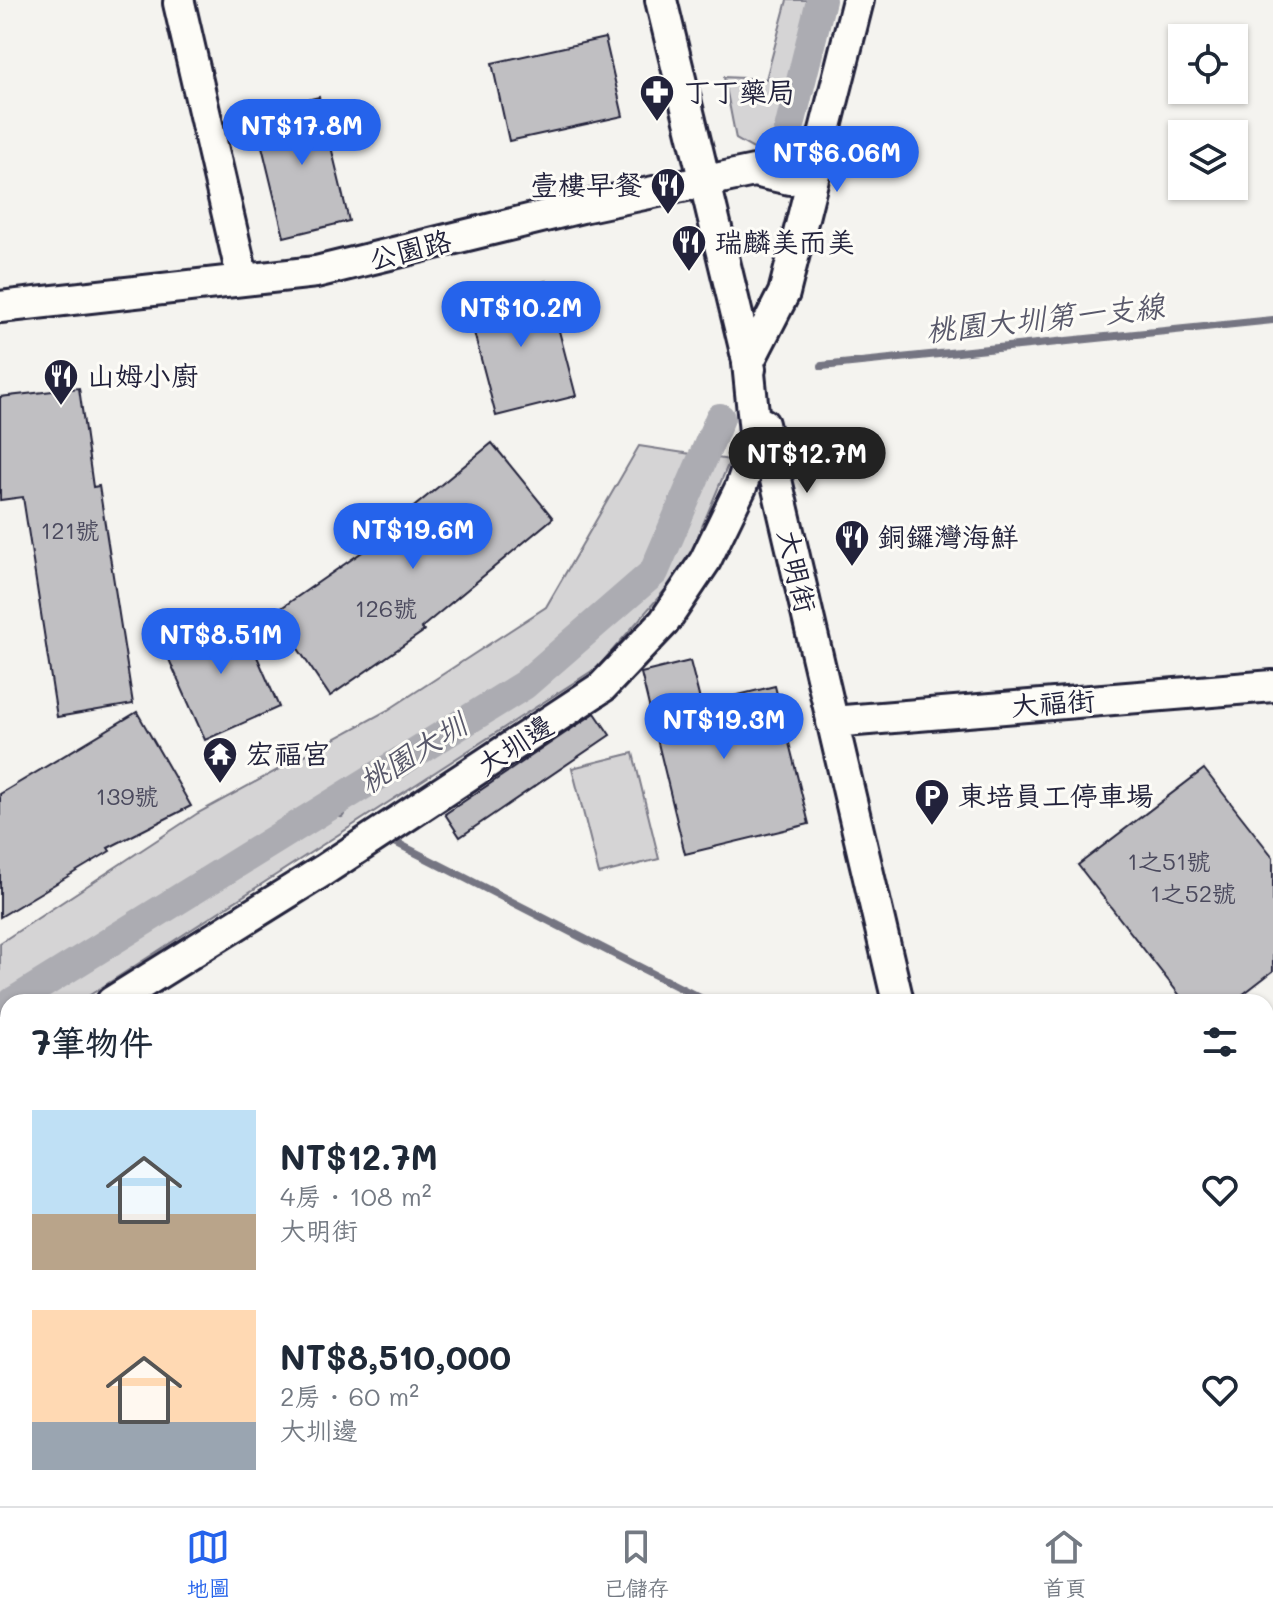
<!DOCTYPE html>
<html lang="zh-TW">
<head>
<meta charset="utf-8">
<style>
	body { margin:0; font-family:Mali,"LXGW WenKai TC",sans-serif; background:#f6f6f7; color:#1f2937; height:100vh; display:flex; flex-direction:column; font-size:30px; white-space:nowrap }
	* { box-sizing:border-box; margin:0 }
	p { font-size:26px; color:#747a83 }
	.icon { flex:none; width:44px; height:44px; fill:none; stroke:currentColor; stroke-width:2; stroke-linecap:round; stroke-linejoin:round }
	.map { position:relative; flex:1; overflow:hidden }
	.details { position:absolute; left:0px; top:994px; width:1274px; height:512px; display:flex; flex-direction:column; background:#fff; border-radius:24px 24px 0 0; box-shadow:0 2px 6px #0004 }
	.details>* { flex:none }
	.buttons { position:absolute; left:1168px; top:24px; display:grid; gap:16px }
	.buttons a { display:grid; place-items:center; width:80px; height:80px; border-radius:0px; background:#fff; box-shadow:0 2px 6px #0004; font-size:40px }
	.price { position:absolute; translate:-50% -68px; padding:0 18px; border-radius:28px; background:#2563eb; color:#fff; font-size:26px; line-height:52px; filter:drop-shadow(0 2px 4px #0008) }
	.price::after { content:''; position:absolute; left:50%; top:48px; width:24px; height:18px; margin-left:-12px; background:inherit; clip-path:polygon(0 0,100% 0,50% 100%) }
	.price.selected { background:#222; color:#fff }
	ul { padding:0; list-style:none }
	li { display:flex; align-items:center; gap:24px; height:200px; padding:0 32px }
	li span { display:grid; place-items:center; flex:none; width:224px; height:160px; border-radius:0px; color:#555 }
	li>.icon { margin-inline-start:auto }
	span .icon { width:96px; height:96px; fill:#fffc; stroke-width:1 }
	li b { font-size:34px }
	h2 { display:flex; justify-content:space-between; align-items:center; height:96px; padding:0 32px; font-size:34px }
	.tabs { display:flex; justify-content:space-around; align-items:center; height:112px; border-top:2px solid #e0e1e3; background:#fff; font-size:22px; color:#747a83 }
	.tabs a { display:grid; justify-items:center; gap:4px }
	.tabs .selected { color:#2563eb }
	.map>svg:first-child { display:block }
	.green { fill:#d5d4d5; stroke:#7c7b88; stroke-width:2 }
	.lines { fill:none; stroke-linecap:round; stroke-linejoin:round }
	.stream { stroke:#757582; stroke-width:8 }
	.canal { stroke:#acacb2; stroke-width:30 }
	.building { fill:#c0bfc2; stroke:#22223b; stroke-width:2 }
	.street-casing { stroke:#22223b; stroke-width:36 }
	.street { stroke:#fdfcf7; stroke-width:30 }
	.labels { text-anchor:middle; stroke-width:6; stroke-linejoin:round; paint-order:stroke }
	.number-label { font-size:24px; fill:#4a495d }
	.poi-label { font-size:28px; fill:#22223b; stroke:#fdfcf7; text-anchor:start }
	.street-label { font-size:28px; fill:#22223b; stroke:#fdfcf7 }
	.water-label { font-size:30px; font-style:italic; fill:#59596b; stroke:#fdfcf7 }
</style>
</head>
<body>
<div class="map">
<svg width="1273" height="1506" viewBox="0 0 1273 1506">
	<rect width="100%" height="100%" fill="#f4f3ef"/>
	<filter id="ink" filterUnits="userSpaceOnUse"><feTurbulence type="fractalNoise" baseFrequency=".0125" numOctaves="2"/><feDisplacementMap in="SourceGraphic" scale="16" xChannelSelector="R" yChannelSelector="G"/><feConvolveMatrix kernelMatrix="1 2 1 2 8 2 1 2 1" color-interpolation-filters="sRGB"/></filter>
	<g filter="url(#ink)">
		<path class="green" d="M787 0H811L773 160 736 139 724 77 766 79Z
			M639 446 730 460 685 567 598 667 79 1002H8V1048L0 1053V943L198 813 388 710 546 607Z
			M633 753 659 859 599 874 572 768Z"/>
		<g class="lines">
			<path class="stream" d="M822 366 1273 320
				M327 807 341 814
				M387 838 708 1002
				M1191 1498V1506"/>
			<path class="canal" d="M783 154 821 0
				M13 1002 524 685 654 572 720 418"/>
		</g>
		<path class="building" d="M605 38 623 116 509 141 492 63Z
			M319 97 349 221 284 237 254 113Z
			M546 281 576 396 496 416 466 302Z
			M79 388 93 487 99 486 133 704 57 717 23 497 0 500V397Z
			M492 443 553 518 421 628 424 631 330 696 274 613 391 532 388 528Z
			M238 613 279 707 205 740 163 646Z
			M690 661 701 704 775 686 809 824 685 854 641 673Z
			M137 712 191 806 108 848 110 851 0 917V794Z
			M595 713 610 735 460 837 445 814Z
			M1204 769 1273 857V971L1233 1002H1185L1078 865Z"/>
		<g class="lines">
			<g class="street-casing">
				<path id="street" d="M661 0 750 369
					M179 3 243 280
					M0 307 316 272 582 207 754 171 790 179 814 174
					M763 424 898 1002
					M832 722 1273 686
					M112 1002 324 870 602 687 664 622 705 561 741 487 756 442 748 363 784 293 858 0
					M0 1072 8 1067
					M1266 1157 1273 1165
					M1034 1498 1036 1506"/>
			</g>
			<use href="#street" class="street"/>
		</g>
	</g>
	<defs>
		<g id="pharmacy-pin" transform="scale(1.8)"><path d="M0 17L-7.5 6A9.5 9.5 0 1 1 7.5 6Z" fill="#22223b" stroke="#fdfcf7"/><path d="M-2-6h4v4h4v4h-4v4h-4v-4h-4v-4h4Z" fill="#fff"/></g>
		<g id="restaurant-pin" transform="scale(1.8)"><path d="M0 17L-7.5 6A9.5 9.5 0 1 1 7.5 6Z" fill="#22223b" stroke="#fdfcf7"/><path d="M-5-6h1v4h1v-4h1v4h1v-4h1v5L-1.5 .5V6h-2V.5L-5-1ZM5-6V6H3V1.5H1.5Q1.5-4 5-6Z" fill="#fff"/></g>
		<g id="temple-pin" transform="scale(1.8)"><path d="M0 17L-7.5 6A9.5 9.5 0 1 1 7.5 6Z" fill="#22223b" stroke="#fdfcf7"/><path d="M0-6L5-2H3V0L6.5 2.5H4V6H1.5V3h-3V6H-4V2.5H-6.5L-3 0V-2H-5Z" fill="#fff"/></g>
		<g id="parking-pin" transform="scale(1.8)"><path d="M0 17L-7.5 6A9.5 9.5 0 1 1 7.5 6Z" fill="#22223b" stroke="#fdfcf7"/><path d="M-3.5-5.5H1a3.5 3.5 0 0 1 0 7H-1V5.5H-3.5ZM-1-3.4V-.6H.8a1.4 1.4 0 0 0 0-2.8Z" fill="#fff"/></g>
	</defs>
	<g fill-rule="evenodd">
		<use href="#pharmacy-pin" x="657" y="92"/>
		<use href="#restaurant-pin" x="668" y="185"/>
		<use href="#restaurant-pin" x="689" y="242"/>
		<use href="#restaurant-pin" x="61" y="376"/>
		<use href="#restaurant-pin" x="852" y="537"/>
		<use href="#temple-pin" x="220" y="754"/>
		<use href="#parking-pin" x="932" y="796"/>
	</g>
	<g class="labels">
		<g class="number-label">
			<text x="70" y="539">121號</text>
			<text x="386" y="617">126號</text>
			<text x="127" y="805">139號</text>
			<text x="1169" y="870">1之51號</text>
			<text x="1193" y="902">1之52號</text>
		</g>
		<g class="poi-label">
			<text x="683" y="102">丁丁藥局</text>
			<text x="642" y="195" text-anchor="end">壹樓早餐</text>
			<text x="715" y="252">瑞麟美而美</text>
			<text x="87" y="386">山姆小廚</text>
			<text x="878" y="547">銅鑼灣海鮮</text>
			<text x="246" y="764">宏福宮</text>
			<text x="958" y="806">東培員工停車場</text>
		</g>
		<g class="street-label">
			<text transform="translate(410 250) rotate(-14)" y="10">公園路</text>
			<text transform="translate(797 571) rotate(77)" y="10">大明街</text>
			<text transform="translate(1053 703) rotate(-4)" y="10">大福街</text>
			<text transform="translate(515 745) rotate(-33)" y="10">大圳邊</text>
		</g>
		<g class="water-label">
			<text transform="translate(1045 319) rotate(-6)" y="10">桃園大圳第一支線</text>
			<text transform="translate(413 754) rotate(-32)" y="10">桃園大圳</text>
		</g>
	</g>
</svg>
<div class="buttons">
<a><svg class="icon" aria-label="locate" viewBox="0 0 24 24"><circle cx="12" cy="12" r="6"/><path d="M12 2v4M12 18v4M2 12h4M18 12h4"/></svg></a>
<a><svg class="icon" aria-label="layers" viewBox="0 0 24 24"><path d="M12 4l9 5-9 5-9-5zM3 14l9 5 9-5"/></svg></a>
</div>
<b class="price" style="left:302px;top:167px">NT$17.8M</b>
<b class="price" style="left:837px;top:194px">NT$6.06M</b>
<b class="price" style="left:521px;top:349px">NT$10.2M</b>
<b class="price selected" style="left:807px;top:495px">NT$12.7M</b>
<b class="price" style="left:413px;top:571px">NT$19.6M</b>
<b class="price" style="left:221px;top:676px">NT$8.51M</b>
<b class="price" style="left:724px;top:761px">NT$19.3M</b>
<section class="details">
<h2>7筆物件<svg class="icon" aria-label="filters" viewBox="0 0 24 24"><path d="M4 7h16M4 17h16"/><circle cx="9" cy="7" r="2"/><circle cx="15" cy="17" r="2"/></svg></h2>
<ul>
<li><span style="background:linear-gradient(#bfe0f5 65%,#b9a48a 0)"><svg class="icon" aria-label="home" viewBox="0 0 24 24"><path d="M3 11l9-7 9 7M6 9v11h12V9"/></svg></span><div><b>NT$12.7M</b><p>4房 · 108 m²</p><p>大明街</p></div><svg class="icon" aria-label="heart" viewBox="0 0 24 24"><path d="M12 20l-8-8c-3-5 5-10 8-4 3-6 11-1 8 4z"/></svg></li>
<li><span style="background:linear-gradient(#ffd9b3 70%,#9aa5b1 0)"><svg class="icon" aria-label="home" viewBox="0 0 24 24"><path d="M3 11l9-7 9 7M6 9v11h12V9"/></svg></span><div><b>NT$8,510,000</b><p>2房 · 60 m²</p><p>大圳邊</p></div><svg class="icon" aria-label="heart" viewBox="0 0 24 24"><path d="M12 20l-8-8c-3-5 5-10 8-4 3-6 11-1 8 4z"/></svg></li>
</ul>
</section>
</div>
<nav class="tabs">
<a class="selected"><svg class="icon" aria-label="map" viewBox="0 0 24 24"><path d="M3 6l6-2 6 2 6-2v14l-6 2-6-2-6 2zM9 4v14M15 6v14"/></svg>地圖</a>
<a><svg class="icon" aria-label="saved" viewBox="0 0 24 24"><path d="M7 4h10v16l-5-4-5 4z"/></svg>已儲存</a>
<a><svg class="icon" aria-label="home" viewBox="0 0 24 24"><path d="M3 11l9-7 9 7M6 9v11h12V9"/></svg>首頁</a>
</nav>
</body>
</html>
